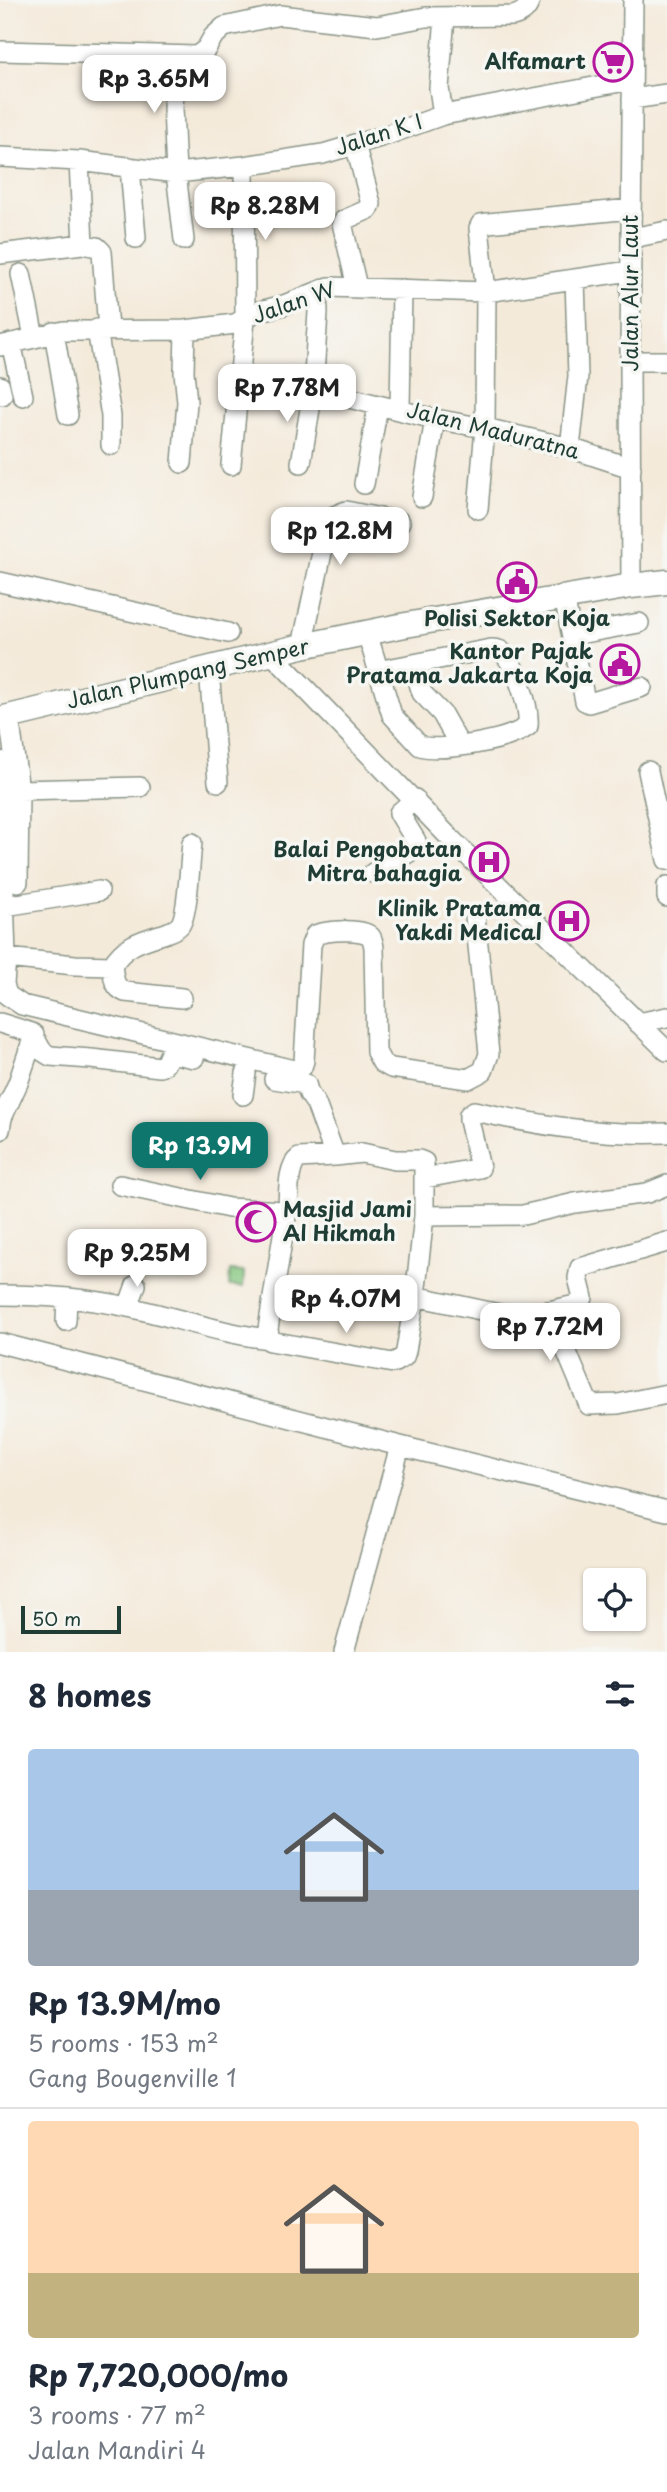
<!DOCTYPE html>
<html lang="en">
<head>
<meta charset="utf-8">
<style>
	body { margin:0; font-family:"Playpen Sans",sans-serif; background:#f2f2f3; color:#1f2937; height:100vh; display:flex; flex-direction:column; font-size:26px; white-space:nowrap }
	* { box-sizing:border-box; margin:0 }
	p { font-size:23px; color:#747a83 }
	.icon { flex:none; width:38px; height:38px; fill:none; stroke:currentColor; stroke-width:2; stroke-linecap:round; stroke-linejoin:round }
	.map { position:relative; height:1652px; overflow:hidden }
	.side { display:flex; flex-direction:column; background:#fff; flex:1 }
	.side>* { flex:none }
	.tools { position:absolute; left:583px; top:1568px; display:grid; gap:14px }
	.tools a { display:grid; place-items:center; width:63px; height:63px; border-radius:7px; background:#fff; box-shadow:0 2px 5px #0004; font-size:35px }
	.scale { position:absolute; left:21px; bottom:18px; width:100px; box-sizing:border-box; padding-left:7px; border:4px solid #1f3d34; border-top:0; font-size:19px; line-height:24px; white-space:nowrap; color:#1f3d34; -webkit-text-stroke:5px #f6f6f2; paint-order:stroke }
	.price { position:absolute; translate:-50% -60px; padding:0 16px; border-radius:14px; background:#fff; color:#222; font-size:23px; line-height:46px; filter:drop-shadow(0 2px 4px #0008) }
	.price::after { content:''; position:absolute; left:50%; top:42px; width:21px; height:16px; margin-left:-10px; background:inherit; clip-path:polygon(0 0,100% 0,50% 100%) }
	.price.selected { background:#0f766e; color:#fff }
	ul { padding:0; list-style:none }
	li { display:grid; align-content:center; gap:14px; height:371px; padding:0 28px }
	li+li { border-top:2px solid #e0e1e3 }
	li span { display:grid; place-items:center; height:217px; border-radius:7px; color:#555 }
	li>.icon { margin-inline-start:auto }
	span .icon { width:126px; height:126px; fill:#fffc; stroke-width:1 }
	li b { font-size:30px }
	h2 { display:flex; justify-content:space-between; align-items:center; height:84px; padding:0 28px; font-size:30px }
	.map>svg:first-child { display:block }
	.green { fill:#86c77f; stroke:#52825a; stroke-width:2 }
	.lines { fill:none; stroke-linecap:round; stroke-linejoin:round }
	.minor-casing { stroke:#8a9487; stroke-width:22 }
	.major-casing { stroke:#8a9487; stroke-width:27 }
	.minor { stroke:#fff; stroke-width:19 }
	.major { stroke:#fff; stroke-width:24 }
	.labels { text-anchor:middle; stroke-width:7; stroke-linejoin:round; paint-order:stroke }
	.poi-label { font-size:21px; font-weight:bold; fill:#1f3d34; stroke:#f6f6f2; text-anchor:end }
	.street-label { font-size:21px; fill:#1f3d34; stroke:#f6f6f2 }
</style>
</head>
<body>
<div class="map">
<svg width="667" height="1652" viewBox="0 0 667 1652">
	<rect width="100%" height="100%" fill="#f6f6f2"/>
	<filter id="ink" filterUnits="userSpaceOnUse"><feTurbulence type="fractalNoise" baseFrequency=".0143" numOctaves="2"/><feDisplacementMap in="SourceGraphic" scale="14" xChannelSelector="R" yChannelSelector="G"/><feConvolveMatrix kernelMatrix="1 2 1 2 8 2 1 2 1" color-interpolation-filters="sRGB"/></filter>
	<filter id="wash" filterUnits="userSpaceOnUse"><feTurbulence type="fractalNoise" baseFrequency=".00686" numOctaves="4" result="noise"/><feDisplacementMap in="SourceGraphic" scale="28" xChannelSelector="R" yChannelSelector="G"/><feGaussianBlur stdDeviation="1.57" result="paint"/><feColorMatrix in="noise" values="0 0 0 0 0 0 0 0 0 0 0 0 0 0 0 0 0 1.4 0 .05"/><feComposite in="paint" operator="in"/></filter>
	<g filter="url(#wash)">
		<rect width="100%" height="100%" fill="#f4eada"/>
		<path class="green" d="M230 1271 244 1272 243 1287 229 1286Z"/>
	</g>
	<g filter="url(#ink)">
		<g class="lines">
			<g class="minor-casing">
				<path id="minor" d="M0 51 197 56 206 49 213 37 224 27 280 15 377 26 426 17 513 16C523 13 527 10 530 0
					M176 56 173 108 176 173 184 240
					M632 99 667 94
					M443 115 439 88 445 17
					M355 144 371 204 369 209 344 220 342 223 357 287
					M0 157 79 161 176 173 244 166 323 154 387 135 443 115 631 80
					M130 167 136 238
					M632 238 667 231
					M83 244 97 247 102 252 108 329
					M0 254 83 244 79 161
					M21 274 34 337
					M97 329 111 416V445
					M54 332 68 415
					M11 343 23 396
					M0 346 64 331 185 330 235 324 256 312 284 305 329 287 486 292 630 271
					M630 361H667
					M241 379 345 397 435 419 485 428 570 448 631 468
					M0 386 2 395
					M400 409 402 289
					M570 448 578 376 575 279
					M182 463 187 402 184 372 185 330
					M301 463 313 391 318 312 317 292
					M231 465 245 320 244 166
					M364 484 378 406
					M422 497 435 419
					M478 509 485 428 486 292 479 228 481 224 488 223 631 209
					M0 582 228 633
					M631 586 630 361 633 0
					M564 597 585 701 589 703 642 687
					M367 633 392 715 420 746C442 752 509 741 528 726 530 708 516 663 501 651 498 649 495 649 491 649L377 671
					M579 634 639 623
					M302 646 326 534 334 516 346 511 400 522
					M272 654 453 841 667 1051
					M413 664 422 693 442 714 460 746
					M209 669 218 782
					M9 716 19 790 18 882
					M0 761 6 958 4 984 7 995 22 1005 294 1070 302 1067 304 1061 311 945 315 935C325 931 364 927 371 937 372 938 374 946 374 948L376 1052 382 1063 391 1068 468 1079 483 1071 489 1054 475 916
					M648 771 667 860
					M19 790 140 787
					M373 873 415 849 416 841 399 813 415 799
					M667 886V897
					M5 906 99 891
					M6 958 75 965 112 966C114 977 113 987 125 992L182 998
					M112 966C124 944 144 940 166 933 171 931 177 929 180 925 188 915 190 859 192 843
					M0 1023 32 1033 42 1051 50 1056 91 1059 160 1067 165 1064 170 1053 194 1058
					M638 1023 667 1017
					M274 1079 306 1084 309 1094 316 1104 335 1156 362 1153 395 1160H419L424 1162V1216L523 1215 575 1203 647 1193 667 1185
					M243 1095 246 1073
					M0 1130 2 1118 18 1083 34 1035
					M425 1178 480 1168 469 1120V1115L474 1111C539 1125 601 1136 667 1133
					M120 1185 229 1208 284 1211 288 1207C289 1193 287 1167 299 1158L335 1156
					M287 1210 268 1329 270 1341 393 1363 404 1357 406 1351 415 1296 424 1216
					M0 1295C43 1295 86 1298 128 1307 175 1317 222 1334 269 1339
					M415 1296 518 1318 580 1304 583 1298 578 1278 580 1268 667 1242
					M128 1307 136 1285
					M550 1312 589 1405 618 1404 667 1394
					M66 1321 67 1298
					M0 1343 400 1446 667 1511
					M344 1652 400 1446"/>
			</g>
			<g class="major-casing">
				<path id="major" d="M0 719 302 646 400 626 631 586 667 582"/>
			</g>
			<use href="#minor" class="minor"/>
			<use href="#major" class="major"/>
		</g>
	</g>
	<defs>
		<g id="supermarket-ring" transform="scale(2.0125)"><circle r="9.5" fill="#f6f6f2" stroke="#b5179e" stroke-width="1.5"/><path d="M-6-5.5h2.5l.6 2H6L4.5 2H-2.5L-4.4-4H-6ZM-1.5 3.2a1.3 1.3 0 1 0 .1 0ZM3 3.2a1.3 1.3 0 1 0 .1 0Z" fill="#b5179e"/></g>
		<g id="civic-ring" transform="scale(2.0125)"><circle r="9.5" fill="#f6f6f2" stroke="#b5179e" stroke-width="1.5"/><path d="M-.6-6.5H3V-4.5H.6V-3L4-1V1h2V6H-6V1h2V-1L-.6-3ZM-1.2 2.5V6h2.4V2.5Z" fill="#b5179e"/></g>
		<g id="hospital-ring" transform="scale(2.0125)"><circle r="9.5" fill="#f6f6f2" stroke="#b5179e" stroke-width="1.5"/><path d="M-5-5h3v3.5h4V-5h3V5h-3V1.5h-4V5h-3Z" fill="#b5179e"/></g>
		<g id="mosque-ring" transform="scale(2.0125)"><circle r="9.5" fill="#f6f6f2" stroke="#b5179e" stroke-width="1.5"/><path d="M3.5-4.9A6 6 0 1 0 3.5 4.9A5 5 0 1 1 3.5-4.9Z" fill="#b5179e"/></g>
	</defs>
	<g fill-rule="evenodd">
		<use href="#supermarket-ring" x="613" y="62"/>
		<use href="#civic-ring" x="517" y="582"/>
		<use href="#civic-ring" x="620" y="664"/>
		<use href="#hospital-ring" x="489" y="862"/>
		<use href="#hospital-ring" x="569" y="921"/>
		<use href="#mosque-ring" x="256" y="1222"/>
	</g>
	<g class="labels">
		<g class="poi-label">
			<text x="586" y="69">Alfamart</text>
			<text x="517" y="626" text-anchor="middle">Polisi Sektor Koja</text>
			<text x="593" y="659">Kantor Pajak<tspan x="593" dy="24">Pratama Jakarta Koja</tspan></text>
			<text x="462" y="857">Balai Pengobatan<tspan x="462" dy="24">Mitra bahagia</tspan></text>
			<text x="542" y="916">Klinik Pratama<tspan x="542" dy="24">Yakdi Medical</tspan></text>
			<text x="283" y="1217" text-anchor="start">Masjid Jami<tspan x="283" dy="24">Al Hikmah</tspan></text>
		</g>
		<g class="street-label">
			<text transform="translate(379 135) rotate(-18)" y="7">Jalan K I</text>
			<text transform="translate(631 293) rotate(-90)" y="7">Jalan Alur Laut</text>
			<text transform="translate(294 303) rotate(-19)" y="7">Jalan W</text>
			<text transform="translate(493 431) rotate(14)" y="7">Jalan Maduratna</text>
			<text transform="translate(188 674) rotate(-13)" y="7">Jalan Plumpang Semper</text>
		</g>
	</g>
</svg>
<div class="tools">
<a><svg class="icon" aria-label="locate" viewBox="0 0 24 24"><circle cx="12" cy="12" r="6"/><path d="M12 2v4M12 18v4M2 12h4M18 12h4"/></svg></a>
</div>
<div class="scale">50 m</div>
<b class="price" style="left:154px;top:115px">Rp 3.65M</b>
<b class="price" style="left:265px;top:242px">Rp 8.28M</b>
<b class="price" style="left:287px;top:424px">Rp 7.78M</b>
<b class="price" style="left:340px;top:567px">Rp 12.8M</b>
<b class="price selected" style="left:200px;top:1182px">Rp 13.9M</b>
<b class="price" style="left:137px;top:1289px">Rp 9.25M</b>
<b class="price" style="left:346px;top:1335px">Rp 4.07M</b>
<b class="price" style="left:550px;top:1363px">Rp 7.72M</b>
</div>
<section class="side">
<h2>8 homes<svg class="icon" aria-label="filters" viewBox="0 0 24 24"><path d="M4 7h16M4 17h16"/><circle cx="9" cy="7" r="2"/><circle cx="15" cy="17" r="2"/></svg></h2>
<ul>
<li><span style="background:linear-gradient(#a9c7e8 65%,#9aa5b1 0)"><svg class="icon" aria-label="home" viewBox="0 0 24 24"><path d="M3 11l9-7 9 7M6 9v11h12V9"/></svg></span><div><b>Rp 13.9M/mo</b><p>5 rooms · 153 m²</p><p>Gang Bougenville 1</p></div></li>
<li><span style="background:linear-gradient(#ffd9b3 70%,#c2b280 0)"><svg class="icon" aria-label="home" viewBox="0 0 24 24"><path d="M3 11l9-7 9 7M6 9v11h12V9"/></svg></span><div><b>Rp 7,720,000/mo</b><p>3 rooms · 77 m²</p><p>Jalan Mandiri 4</p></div></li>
</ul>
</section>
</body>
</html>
